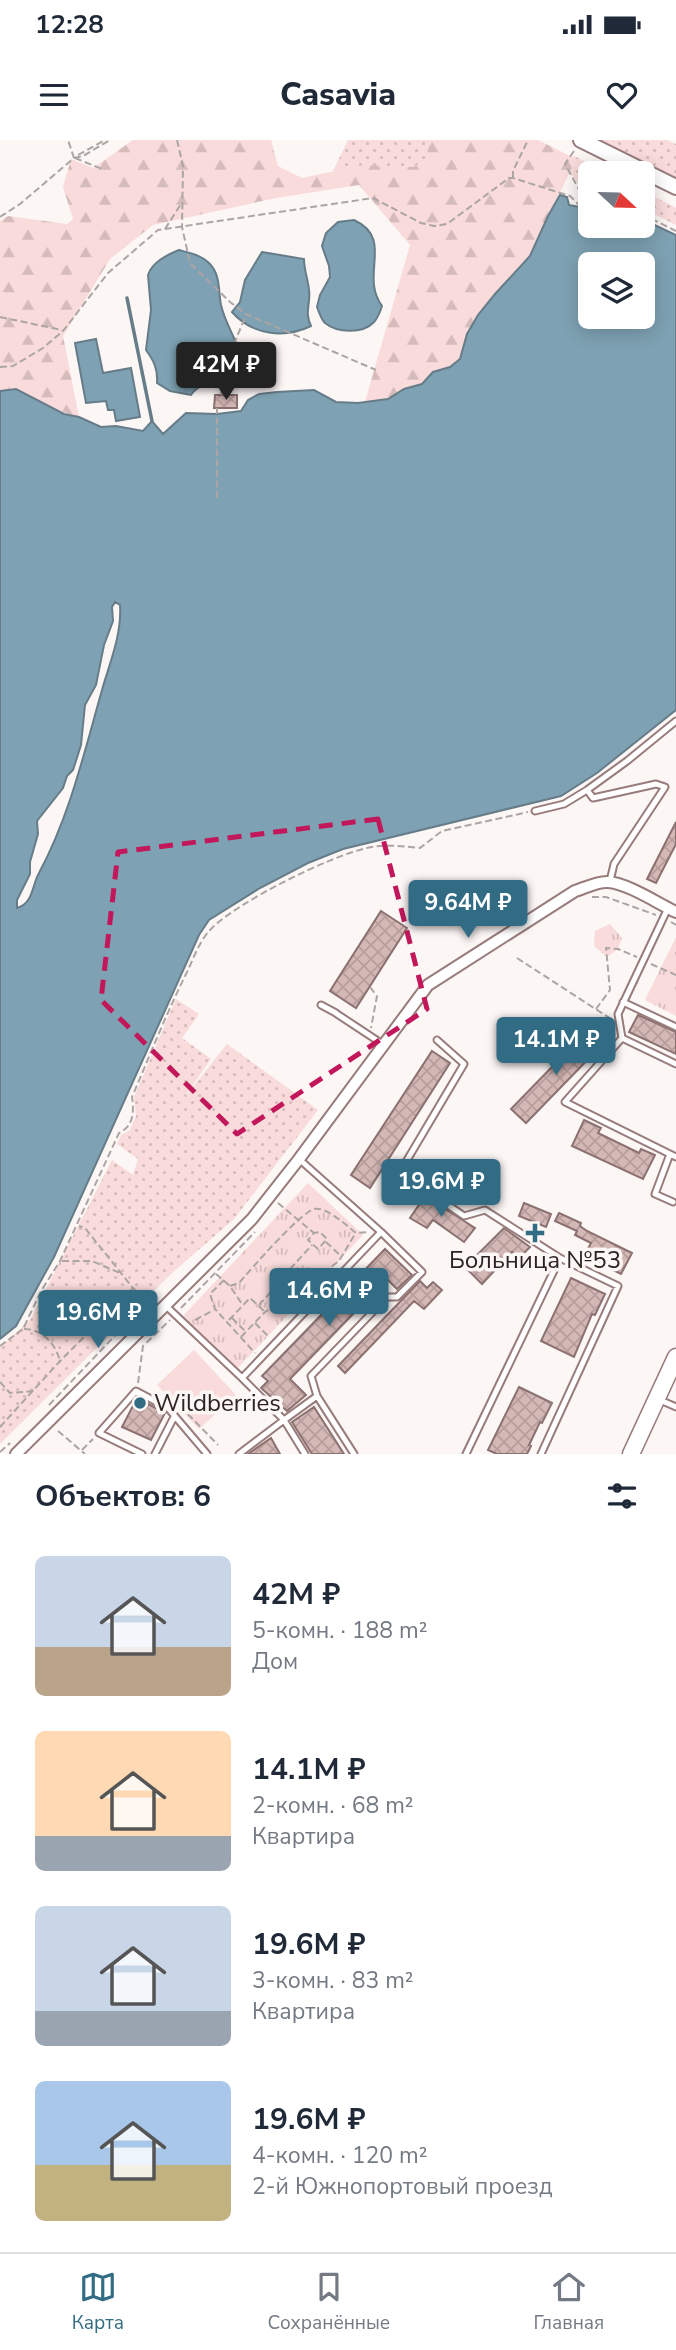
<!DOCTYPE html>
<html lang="ru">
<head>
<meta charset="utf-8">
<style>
	body { margin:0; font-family:"Nunito Sans",sans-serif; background:#f2f2f3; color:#1f2937; height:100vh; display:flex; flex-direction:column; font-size:26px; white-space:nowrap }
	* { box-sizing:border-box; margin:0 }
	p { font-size:23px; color:#747a83 }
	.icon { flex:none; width:38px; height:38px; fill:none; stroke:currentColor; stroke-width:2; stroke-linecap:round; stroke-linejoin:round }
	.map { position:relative; height:1314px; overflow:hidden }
	.details { display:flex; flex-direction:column; background:#fff; flex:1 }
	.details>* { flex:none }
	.needle { width:46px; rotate:112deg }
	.tools { position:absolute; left:578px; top:21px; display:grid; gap:14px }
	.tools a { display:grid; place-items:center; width:77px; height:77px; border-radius:10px; background:#fff; box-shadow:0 4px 18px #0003; font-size:35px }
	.price { position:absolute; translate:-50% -60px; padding:0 16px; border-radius:7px; background:#316c84; color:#fff; font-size:23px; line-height:46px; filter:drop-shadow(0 2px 4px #0008) }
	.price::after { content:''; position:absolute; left:50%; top:42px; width:21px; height:16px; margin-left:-10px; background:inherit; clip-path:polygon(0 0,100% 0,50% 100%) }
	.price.active { background:#222; color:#fff }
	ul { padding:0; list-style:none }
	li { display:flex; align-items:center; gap:21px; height:175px; padding:0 35px }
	li span { display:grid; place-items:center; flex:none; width:196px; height:140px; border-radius:10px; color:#555 }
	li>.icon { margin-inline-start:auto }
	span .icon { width:84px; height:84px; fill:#fffc; stroke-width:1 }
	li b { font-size:30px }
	h2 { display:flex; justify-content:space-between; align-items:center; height:84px; padding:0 35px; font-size:30px }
	.status { display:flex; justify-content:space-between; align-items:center; height:49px; padding:0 35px; background:#fff; direction:ltr }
	.status svg { height:19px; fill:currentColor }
	header { display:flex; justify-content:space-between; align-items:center; height:91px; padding:0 35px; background:#fff; font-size:32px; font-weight:800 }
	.menu { display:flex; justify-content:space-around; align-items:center; height:98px; border-top:2px solid #e0e1e3; background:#fff; font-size:19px; color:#747a83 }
	.menu a { display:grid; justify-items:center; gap:4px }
	.menu .active { color:#316c84 }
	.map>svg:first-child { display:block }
	.grass { fill:url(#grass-dots) }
	.forest { fill:url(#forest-firs) }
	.park { fill:url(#park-tufts) }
	.garden { fill:#f8dbda }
	.water { fill:#7ea2b3; stroke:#667c88; stroke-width:2; fill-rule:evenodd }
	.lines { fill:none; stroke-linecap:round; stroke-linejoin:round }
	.stream { stroke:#667c88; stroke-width:3.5 }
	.building { fill:url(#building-cross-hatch); stroke:#8b7170; stroke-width:2 }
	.service-casing { stroke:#977c7b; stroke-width:9 }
	.minor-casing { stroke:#977c7b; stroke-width:14 }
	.tertiary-casing { stroke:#977c7b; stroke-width:18 }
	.secondary-casing { stroke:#977c7b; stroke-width:19 }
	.path { stroke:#ada5a4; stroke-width:2; stroke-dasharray:7 3.5; stroke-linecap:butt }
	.service { stroke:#fff; stroke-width:5 }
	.minor { stroke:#fff; stroke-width:10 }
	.tertiary { stroke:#fff; stroke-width:14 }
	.secondary { stroke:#fff; stroke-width:16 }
	.marked { fill:none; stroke:#c2185b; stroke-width:5; stroke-dasharray:14 9; stroke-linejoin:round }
	.poi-dot { fill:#316c84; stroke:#fcf6f5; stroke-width:2.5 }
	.labels { text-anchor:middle; stroke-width:7; stroke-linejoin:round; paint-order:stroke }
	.poi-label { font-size:24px; fill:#2d2322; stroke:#fcf6f5 }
</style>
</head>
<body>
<div class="status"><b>12:28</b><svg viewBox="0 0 49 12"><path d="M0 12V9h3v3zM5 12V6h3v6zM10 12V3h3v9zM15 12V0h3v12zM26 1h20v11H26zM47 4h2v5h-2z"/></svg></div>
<header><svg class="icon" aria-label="menu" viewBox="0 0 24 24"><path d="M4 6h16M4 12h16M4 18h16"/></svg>Casavia<svg class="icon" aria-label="heart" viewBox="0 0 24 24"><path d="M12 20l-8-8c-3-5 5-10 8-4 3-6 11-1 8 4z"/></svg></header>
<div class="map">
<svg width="676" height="1314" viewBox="0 0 676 1314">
	<defs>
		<pattern id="grass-dots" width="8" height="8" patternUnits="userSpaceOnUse" patternTransform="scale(1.75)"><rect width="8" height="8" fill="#f8dbda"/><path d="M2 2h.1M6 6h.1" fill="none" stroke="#d5bcbb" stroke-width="1.8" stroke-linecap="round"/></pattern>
		<pattern id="forest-firs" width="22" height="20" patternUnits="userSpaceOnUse" patternTransform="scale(1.75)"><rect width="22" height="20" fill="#f8dbda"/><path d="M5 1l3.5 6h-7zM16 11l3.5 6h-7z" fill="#d5bcbb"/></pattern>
		<pattern id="park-tufts" width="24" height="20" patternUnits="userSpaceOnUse" patternTransform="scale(1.75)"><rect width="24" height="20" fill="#f8dbda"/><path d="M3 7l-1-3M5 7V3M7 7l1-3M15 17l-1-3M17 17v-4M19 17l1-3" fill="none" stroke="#d5bcbb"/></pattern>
		<pattern id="building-cross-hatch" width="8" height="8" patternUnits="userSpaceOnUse" patternTransform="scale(1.75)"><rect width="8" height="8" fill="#d4b8b6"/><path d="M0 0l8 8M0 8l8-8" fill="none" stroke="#b69e9c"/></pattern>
	</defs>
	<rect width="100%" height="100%" fill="#fcf6f5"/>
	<path class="grass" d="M348 0H428L427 21 413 27 333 31Z
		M597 0H667L676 4V40Z
		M574 16 609 33H590V50L584 51 565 26Z
		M642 50 676 68V85L642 68Z
		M176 859 199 874 182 898 211 919 181 962 227 904 318 970 234 1079 172 1133 0 1304V1207L30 1180 112 1020 133 1035 138 1019 117 1004 121 995 130 990 136 976 134 957Z"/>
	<path class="forest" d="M133 0H271L278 26 302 38 364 25 413 27 427 21 428 0H538L576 19 530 116 495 154 478 175 467 195 460 219 450 227 433 232 422 244 404 249 388 259 365 262 410 105 359 45 276 58 153 85 110 119 63 196 79 277C50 270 30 251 0 251V81L8 76 67 84 73 79 63 47 71 19 93 28Z"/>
	<path class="park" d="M610 784 622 798 618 809 607 817 594 806 595 791Z
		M676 797V876L645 860Z
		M308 1043 363 1095 238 1228 183 1176Z"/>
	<path class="garden" d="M194 1210 236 1255 199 1289 157 1245Z"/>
	<path class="water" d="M560 55 567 57 569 65 590 69V86H642V79L676 95V570L597 633 561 656 343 709 308 723 260 748 209 780 199 795 54 1117 16 1186 0 1199V251L16 249 64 274 79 277 101 287 116 286 143 291 152 281 163 294 186 273 217 274 241 271 248 260 259 254 277 252 314 250 336 262 358 263 388 259 404 249 422 244 433 232 450 227 460 219 467 194 478 175 495 154 530 116 548 76ZM590 124H642V177H590ZM115 462 120 465C122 494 110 522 102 550 84 613 70 675 39 733 32 745 33 764 17 768V760L30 734V722L38 694 37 681 63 648 67 636 73 630 81 605 85 565 96 545 104 505 113 481 112 467Z
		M354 80C395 99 359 135 382 166 380 172 378 178 374 182 363 194 337 193 325 183 321 179 319 172 317 167L320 155 330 137 329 126 322 106 326 93 338 82Z
		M179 110C190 113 201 115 209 123 221 135 218 150 221 165 229 200 258 217 218 247 207 242 197 246 191 255L170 251 157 243C158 229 154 221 146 210L151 170 148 135C152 122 167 115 179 110Z
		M262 112 304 119C304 130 308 139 309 150 311 163 304 172 311 186 284 199 252 195 232 172L240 162 245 140Z
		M96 199 103 233 131 228 140 277 116 281 114 270H108L106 261 86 263 75 203Z"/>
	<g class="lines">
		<path class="stream" d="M127 158 152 281"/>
	</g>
	<path class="building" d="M215 255H237V268H214Z
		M676 682V704L656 743 647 739Z
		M381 771 407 788 356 868 330 851Z
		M638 875 676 892V914L629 892Z
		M586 892 601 906 526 983 511 969Z
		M432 911 450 923 370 1048 351 1035Z
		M584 980 601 988 598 993 639 1013 641 1009 655 1015 643 1039 572 1006Z
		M425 1056 475 1088 464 1102 433 1080 427 1088 410 1078Z
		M524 1063 551 1074 546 1087 519 1076Z
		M559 1073 581 1083 580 1086 587 1091 632 1113 621 1134 584 1116 591 1103 575 1095 577 1091 555 1081Z
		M504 1088 530 1107 519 1118 512 1112 482 1144 465 1127Z
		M385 1109 412 1135 397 1149 387 1139 290 1239 306 1255 287 1271 261 1248 268 1241 262 1236Z
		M571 1138 605 1154 595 1175 592 1174 574 1217 541 1201Z
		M420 1141 427 1148 433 1142 442 1150 424 1169 414 1161 345 1233 338 1226Z
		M519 1247 552 1263 542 1283 540 1282 529 1305 531 1306 527 1314H497L488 1310Z
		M137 1258 165 1273 151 1300 122 1287Z
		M314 1267 344 1314H312L292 1282Z
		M271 1298 280 1314H248Z"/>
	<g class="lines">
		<g class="service-casing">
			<path id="service" d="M587 650 593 658 656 644 665 647 614 724 610 741
				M535 671 564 664 587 650 627 621 676 581
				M623 862 676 887
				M321 865 336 873
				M334 872 384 905
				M622 898 565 962 676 1017
				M622 898 618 874 668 768
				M622 898 676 924
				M437 900 464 924 400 1032 464 1076 485 1070 560 1118 618 1146 541 1314
				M670 1014 655 1054 673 1062
				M165 1165 242 1238 381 1092 299 1019
				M242 1238 284 1280 317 1256
				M660 1260 676 1267
				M142 1314 99 1293 136 1251 168 1268 207 1314
				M155 1314 174 1277
				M239 1314 284 1280 305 1314
				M354 1314 317 1256 311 1236 387 1157H397L422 1132 381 1092
				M466 1314 560 1118"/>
		</g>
		<g class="minor-casing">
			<path id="minor" d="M16 1314 252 1079 299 1019 428 845 575 751C585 748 598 741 608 742 627 743 659 764 676 772"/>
		</g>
		<g class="tertiary-casing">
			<path id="tertiary" d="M581 0 676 47"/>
		</g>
		<g class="secondary-casing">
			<path id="secondary" d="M631 1314 676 1217"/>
		</g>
		<path class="path" d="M177 0 183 26 182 87 190 123 230 162 246 174 376 230
			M574 11 565 24 587 64
			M78 15 105 0
			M74 18 83 16 110 0
			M75 18 102 29
			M513 38V31L528 0
			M642 74 676 91
			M0 77 20 64 74 18 68 0
			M165 89 181 64
			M0 177 62 190
			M0 227 13 226 43 208 63 191 108 133 158 90 373 58 421 83 434 86 447 84 509 38H513L570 56 578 64H590
			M221 255 226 223 246 175
			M217 358V268
			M592 757H606L656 775
			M671 782 676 785
			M517 818 611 879
			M651 824 676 835
			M370 847 377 856 371 888
			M596 869 610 850 606 808 618 809 637 817
			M278 1063 314 1093 308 1100 318 1109 327 1099 320 1092 314 1093
			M326 1102 342 1117
			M62 1121H92L120 1133
			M290 1129 312 1105
			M280 1137a7 7 0 1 1 14 0a7 7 0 1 1-14 0Z
			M216 1134 230 1146 242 1164
			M224 1140 210 1154 215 1169 255 1213
			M292 1142 309 1158
			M230 1146 239 1143C251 1129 300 1073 314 1069 326 1066 347 1086 356 1093L368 1092
			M259 1165 281 1141
			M181 1168 255 1092
			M232 1178 245 1191
			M195 1180 214 1170
			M229 1180 250 1158 264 1171
			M255 1183 269 1197
			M24 1189C43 1189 56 1205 60 1221
			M241 1197 265 1172 298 1152 339 1121 355 1094
			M0 1206 23 1189 41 1151 60 1121 119 993C134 986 134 972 132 957 150 915 167 872 188 830 194 817 200 800 211 789 237 762 330 716 367 708 384 704 402 706 420 708L442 691 528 672
			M0 1242 10 1253 35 1251
			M138 1243 143 1206 170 1180
			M49 1265 147 1162 133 1148 85 1088 79 1086
			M180 1271 183 1269 218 1305
			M0 1287 60 1221 132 1149
			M58 1291 85 1314
			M82 1310 93 1299
			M0 1312 10 1303"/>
		<use href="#service" class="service"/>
		<use href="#minor" class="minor"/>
		<use href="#tertiary" class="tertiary"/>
		<use href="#secondary" class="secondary"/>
	</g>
	<path class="marked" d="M378 679 427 869 237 994 101 860 118 712Z"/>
	<g class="poi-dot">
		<path d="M531.5 1082.5h7v7h7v7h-7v7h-7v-7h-7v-7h7z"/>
		<circle cx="140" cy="1263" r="7"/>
	</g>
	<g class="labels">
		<g class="poi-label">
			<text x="535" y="1128">Больница №53</text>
			<text x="154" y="1271" text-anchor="start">Wildberries</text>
		</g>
	</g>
</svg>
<div class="tools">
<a><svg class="needle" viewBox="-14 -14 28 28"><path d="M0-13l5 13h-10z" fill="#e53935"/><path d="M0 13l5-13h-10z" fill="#747a83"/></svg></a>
<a><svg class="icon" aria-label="layers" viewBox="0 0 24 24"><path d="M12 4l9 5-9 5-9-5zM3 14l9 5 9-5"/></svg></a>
</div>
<b class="price active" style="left:226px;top:262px">42M ₽</b>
<b class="price" style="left:468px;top:800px">9.64M ₽</b>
<b class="price" style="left:556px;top:937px">14.1M ₽</b>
<b class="price" style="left:441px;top:1079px">19.6M ₽</b>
<b class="price" style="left:329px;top:1188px">14.6M ₽</b>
<b class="price" style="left:98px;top:1210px">19.6M ₽</b>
</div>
<section class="details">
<h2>Объектов: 6<svg class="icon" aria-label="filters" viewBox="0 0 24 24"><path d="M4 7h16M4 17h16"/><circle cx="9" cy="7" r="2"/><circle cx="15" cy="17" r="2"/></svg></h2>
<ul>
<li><span style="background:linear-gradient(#c9d6e8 65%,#b9a48a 0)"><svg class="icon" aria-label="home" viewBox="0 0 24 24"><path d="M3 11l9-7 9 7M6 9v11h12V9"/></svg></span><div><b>42M ₽</b><p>5-комн. · 188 m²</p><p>Дом</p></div></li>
<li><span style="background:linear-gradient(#ffd9b3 75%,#9aa5b1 0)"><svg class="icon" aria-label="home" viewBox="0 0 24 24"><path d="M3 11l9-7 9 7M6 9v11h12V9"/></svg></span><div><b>14.1M ₽</b><p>2-комн. · 68 m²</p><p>Квартира</p></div></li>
<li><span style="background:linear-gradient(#c9d6e8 75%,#9aa5b1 0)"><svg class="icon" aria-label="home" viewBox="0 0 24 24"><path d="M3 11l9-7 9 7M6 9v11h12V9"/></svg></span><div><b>19.6M ₽</b><p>3-комн. · 83 m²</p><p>Квартира</p></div></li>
<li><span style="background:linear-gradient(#a9c7e8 60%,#c2b280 0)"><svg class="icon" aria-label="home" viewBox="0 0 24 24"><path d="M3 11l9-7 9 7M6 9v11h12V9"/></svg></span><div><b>19.6M ₽</b><p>4-комн. · 120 m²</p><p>2-й Южнопортовый проезд</p></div></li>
</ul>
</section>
<nav class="menu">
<a class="active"><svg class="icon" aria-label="map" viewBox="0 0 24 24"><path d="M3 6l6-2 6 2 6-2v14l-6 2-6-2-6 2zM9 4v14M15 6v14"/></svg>Карта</a>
<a><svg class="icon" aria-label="saved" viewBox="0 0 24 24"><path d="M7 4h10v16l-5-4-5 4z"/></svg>Сохранённые</a>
<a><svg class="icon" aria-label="home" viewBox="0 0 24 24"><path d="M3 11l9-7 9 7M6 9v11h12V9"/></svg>Главная</a>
</nav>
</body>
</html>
